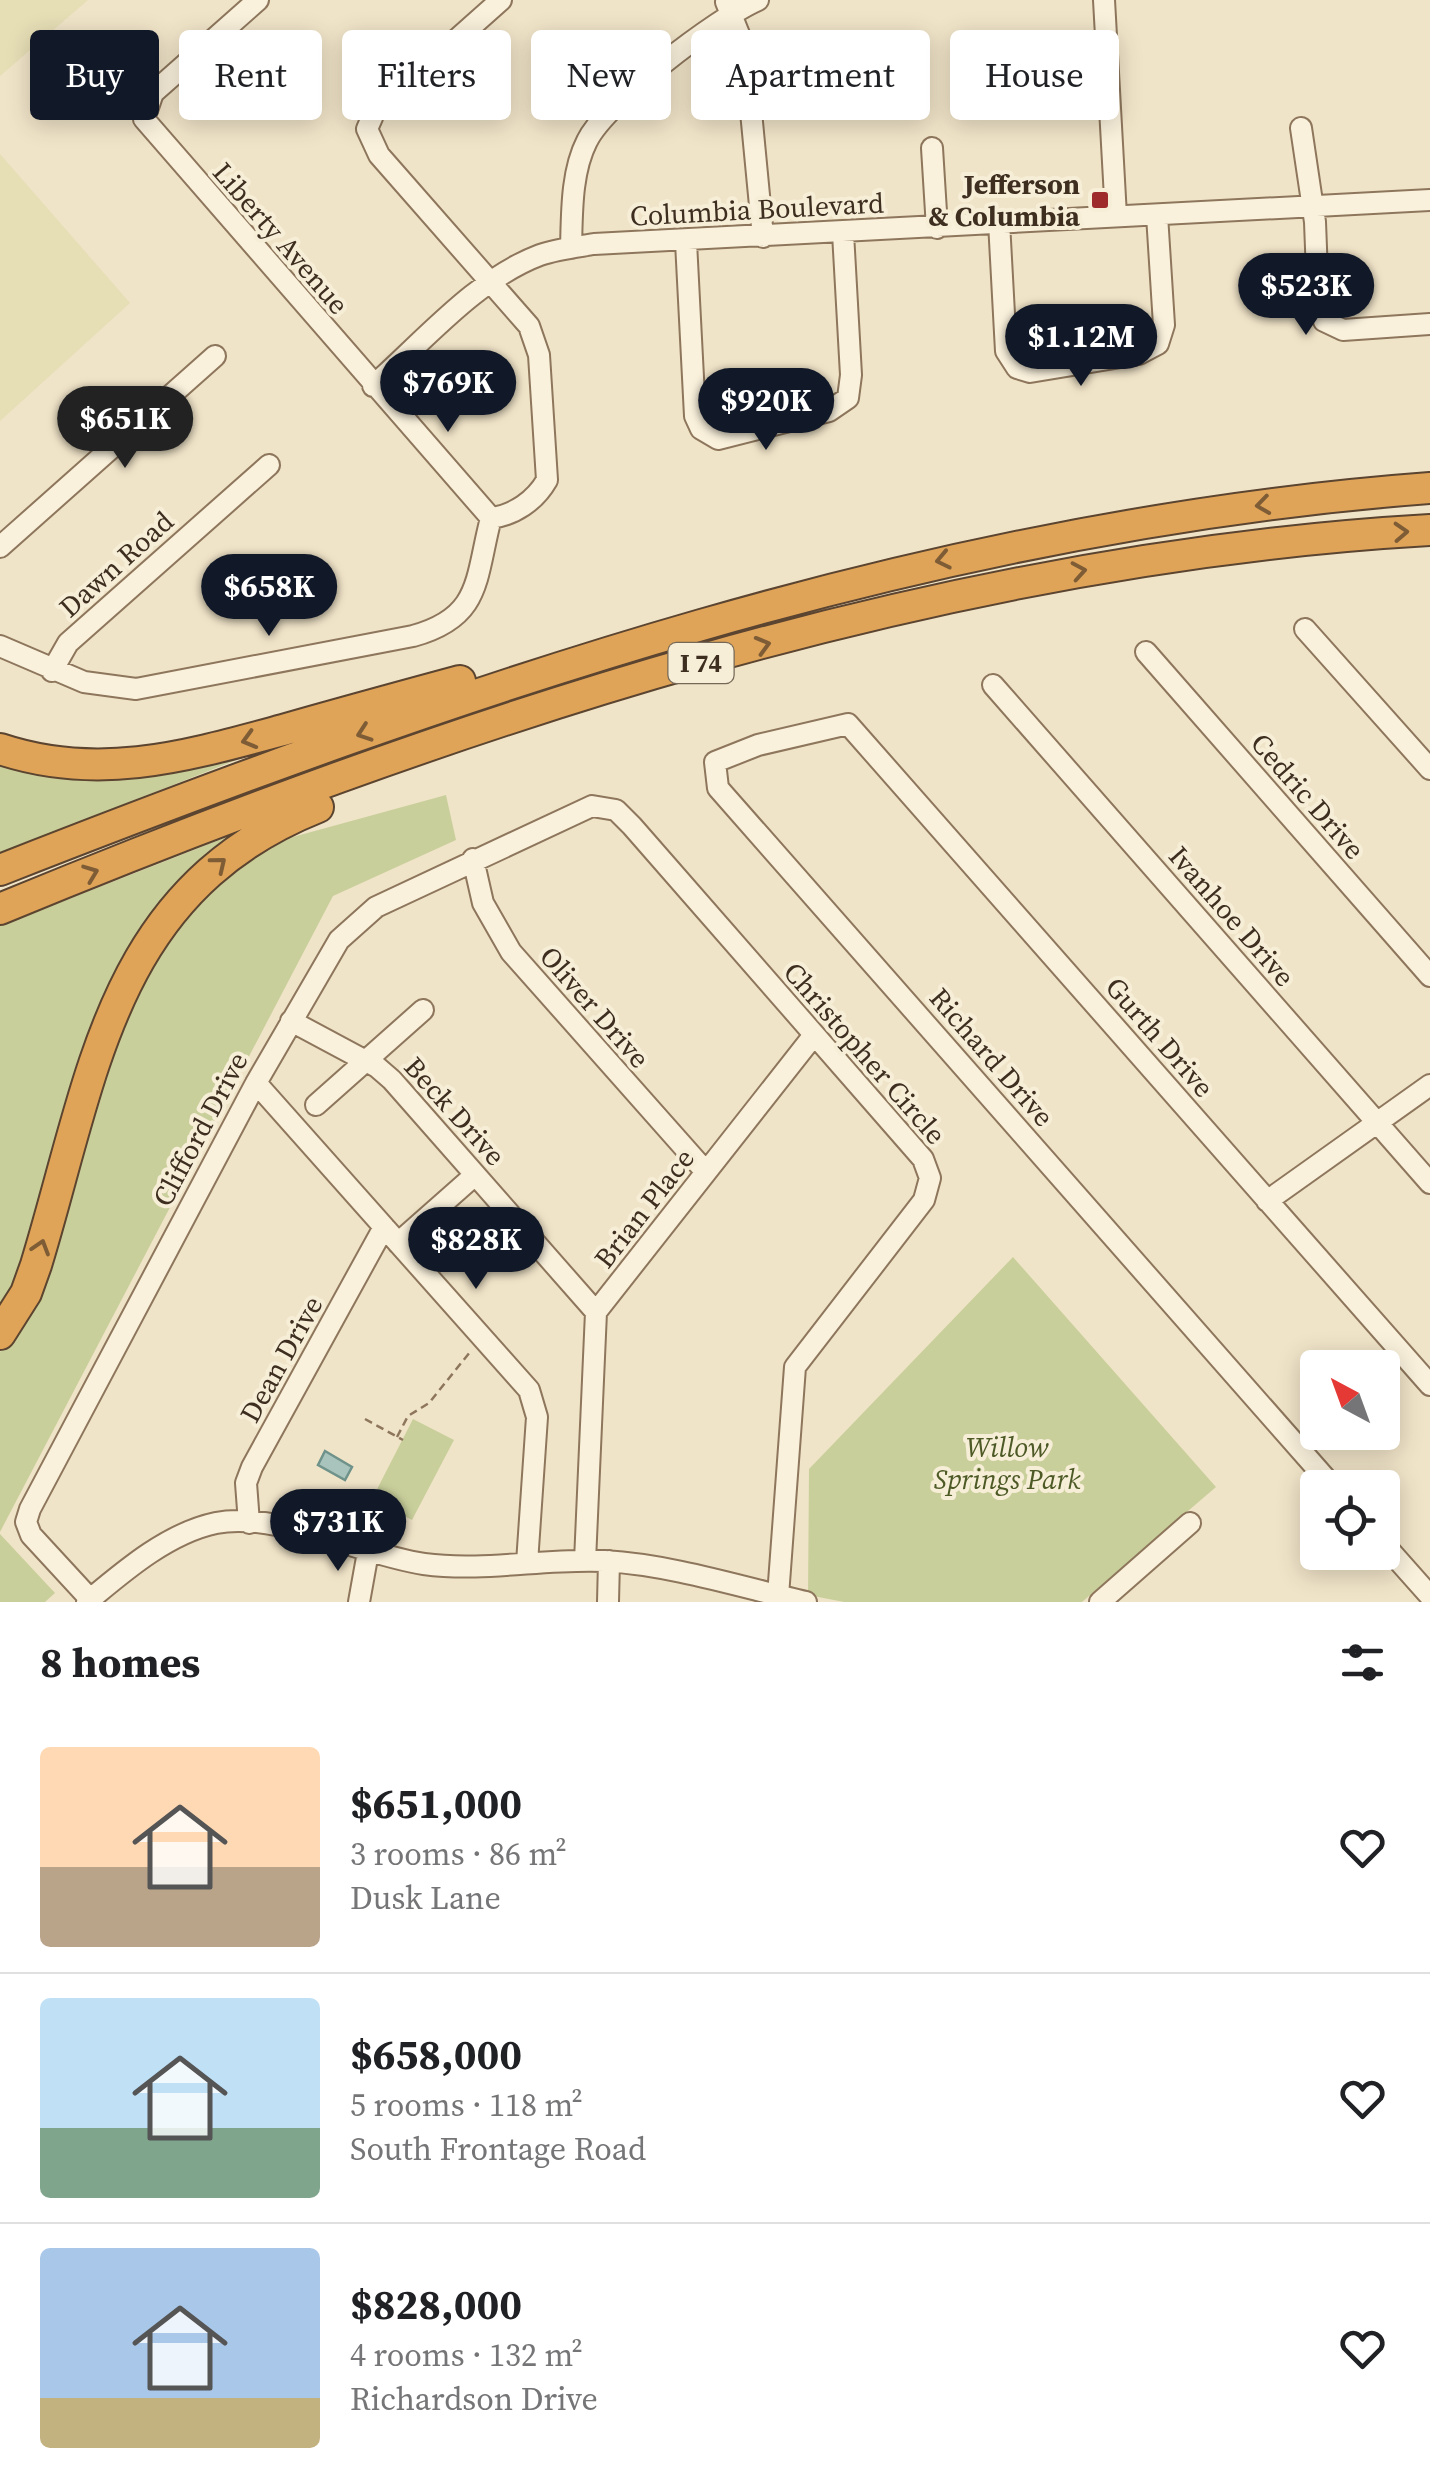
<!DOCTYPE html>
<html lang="en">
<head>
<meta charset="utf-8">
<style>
	body { margin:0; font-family:"Source Serif 4",serif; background:#f2f2f2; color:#202124; height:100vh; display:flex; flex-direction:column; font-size:38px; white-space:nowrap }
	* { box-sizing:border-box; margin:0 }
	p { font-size:32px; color:#757577 }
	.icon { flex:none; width:55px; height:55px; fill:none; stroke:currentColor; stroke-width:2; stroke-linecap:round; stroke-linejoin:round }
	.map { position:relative; height:1602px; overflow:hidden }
	.side { display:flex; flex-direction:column; background:#fff; flex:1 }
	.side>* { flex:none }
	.banner { position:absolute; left:30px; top:30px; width:1370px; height:90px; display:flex; gap:20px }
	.needle { width:65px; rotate:319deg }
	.tools { position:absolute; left:1300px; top:1350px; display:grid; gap:20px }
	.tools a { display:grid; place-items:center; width:100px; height:100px; border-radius:10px; background:#fff; box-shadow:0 5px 25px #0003; font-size:50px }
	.price { position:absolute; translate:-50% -85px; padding:0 22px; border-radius:35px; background:#111827; color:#fff; font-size:32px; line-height:65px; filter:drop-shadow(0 2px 5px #0008) }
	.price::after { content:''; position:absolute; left:50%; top:60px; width:30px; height:22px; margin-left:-15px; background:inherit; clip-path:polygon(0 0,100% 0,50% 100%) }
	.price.selected { background:#222; color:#fff }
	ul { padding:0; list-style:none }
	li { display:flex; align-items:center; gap:30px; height:250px; padding:0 40px }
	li+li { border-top:2px solid #e0e0e0 }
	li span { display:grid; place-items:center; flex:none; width:280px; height:200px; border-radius:10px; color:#555 }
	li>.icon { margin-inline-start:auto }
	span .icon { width:120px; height:120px; fill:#fffc; stroke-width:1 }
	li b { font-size:42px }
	h2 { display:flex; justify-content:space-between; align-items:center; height:120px; padding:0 40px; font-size:42px }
	.tag { padding:0 35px; border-radius:10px; background:#fff; box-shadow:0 5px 25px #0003; font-size:35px; line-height:90px }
	.tag.selected { background:#111827; color:#fff }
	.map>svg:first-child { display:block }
	.farmland { fill:#e6deb5 }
	.green { fill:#c9cf9b }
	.water { fill:#a9c4bc; stroke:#6f938a; stroke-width:2.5 }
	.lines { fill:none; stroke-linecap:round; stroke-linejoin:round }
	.minor-casing { stroke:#8d765c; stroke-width:24 }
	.highway-casing { stroke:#5b4430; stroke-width:34 }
	.path { stroke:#8d765c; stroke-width:2.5; stroke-dasharray:8 5; stroke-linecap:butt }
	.minor { stroke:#faf1dc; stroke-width:20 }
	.highway { stroke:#e0a458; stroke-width:30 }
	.oneway { stroke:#7e5d36 }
	.poi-dot { fill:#9e2a2b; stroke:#f7eed8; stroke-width:4 }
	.labels { text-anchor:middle; stroke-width:8; stroke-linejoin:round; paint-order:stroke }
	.shield { fill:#f7eed8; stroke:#756857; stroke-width:2.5 }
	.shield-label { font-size:25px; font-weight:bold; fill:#3d2e20 }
	.poi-label { font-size:28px; font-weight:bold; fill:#3d2e20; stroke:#f7eed8; text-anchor:end }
	.street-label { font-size:28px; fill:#3d2e20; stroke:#f7eed8 }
	.park-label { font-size:28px; font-style:italic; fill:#4d5a26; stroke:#f7eed8 }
</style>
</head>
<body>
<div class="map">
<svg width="1430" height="1602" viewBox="0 0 1430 1602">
	<rect width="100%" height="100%" fill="#f0e4c8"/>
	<path class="farmland" d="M0 0H88L0 76Z
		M0 154 130 303 0 421Z"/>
	<path class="green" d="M267 748 0 853V759Z
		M446 795 456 840 333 896 0 1532V1352L10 1341 137 982 171 927 260 846Z
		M242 831 166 900 19 1286 0 1318V926Z
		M1013 1257 1216 1487 1082 1602H844L808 1595 809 1469Z
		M413 1419 454 1440 412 1520 372 1499Z
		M0 1534 55 1593 45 1602H0Z"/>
	<path class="water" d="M325 1451 352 1467 345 1480 318 1465Z"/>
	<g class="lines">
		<g class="minor-casing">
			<path id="minor" d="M258 0 153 93 144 119 491 518
				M1104 0 1116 216
				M726 2 745 49 763 237
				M1301 128 1315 222 1318 300 1324 321 1343 330 1430 324
				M932 148 937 228
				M999 222 1006 351 1017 368 1030 372 1139 354 1158 344 1164 325 1157 215
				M686 242 695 416 701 429 718 439 829 411 848 398 851 375 843 233
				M571 248C572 214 571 172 587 141 606 102 717 18 758 0
				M373 386C423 342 476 279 540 255 557 249 576 247 594 244L1430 200
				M491 518C514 515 535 501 547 480L539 355 529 326 379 155 367 129 374 113 501 0
				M0 547 215 356
				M1305 629 1430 769
				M0 646 84 682 136 689 413 636C482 617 475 579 491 518
				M1146 652 1430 976
				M52 671 68 643 269 465
				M993 685 1430 1183
				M473 859 483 903 511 952 706 1172
				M291 1021 377 1067 392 1080 596 1312
				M256 1083 529 1390 537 1417 527 1563
				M316 1105 423 1010
				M1267 1201 1430 1085
				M398 1243 475 1175
				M1334 1488 718 788 715 762 758 745 848 724 1430 1385
				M249 1523 246 1483 252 1467 384 1227
				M1382 1542 1430 1596
				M585 1561 596 1312 814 1035
				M90 1599 31 1535 26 1522 30 1509 256 1083 339 940 376 907 592 806 616 810 632 826 923 1159 930 1178 924 1200 795 1367 778 1596
				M87 1602C124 1571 168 1533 216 1523 276 1511 362 1555 424 1564 485 1572 544 1558 605 1561 672 1565 741 1587 806 1602
				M359 1602 368 1552
				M608 1602 609 1561
				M1100 1602 1190 1523"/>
		</g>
		<g class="highway-casing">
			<path id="highway" d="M0 749C99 782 187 756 283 730 342 713 401 697 460 681
				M0 870C461 689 932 525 1430 488
				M0 909C452 722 939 558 1430 530
				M0 1334 26 1293 36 1265C94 1075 110 890 318 807"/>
		</g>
		<path class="path" d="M365 1419 403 1440
			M397 1437 408 1416 429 1403 470 1352"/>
		<use href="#minor" class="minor"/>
		<use href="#highway" class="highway"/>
	</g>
	<defs><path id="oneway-chevron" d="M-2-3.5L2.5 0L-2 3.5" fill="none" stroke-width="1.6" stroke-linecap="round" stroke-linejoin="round" transform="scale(2.5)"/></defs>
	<g class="oneway">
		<use href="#oneway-chevron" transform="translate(1263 505) rotate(172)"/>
		<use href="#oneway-chevron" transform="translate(1401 532) rotate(-3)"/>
		<use href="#oneway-chevron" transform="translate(943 560) rotate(168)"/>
		<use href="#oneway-chevron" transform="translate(1079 571) rotate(-10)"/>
		<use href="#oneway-chevron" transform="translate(763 645) rotate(-16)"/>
		<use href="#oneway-chevron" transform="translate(364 733) rotate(161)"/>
		<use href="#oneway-chevron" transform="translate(249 740) rotate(164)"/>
		<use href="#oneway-chevron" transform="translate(219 864) rotate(-39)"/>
		<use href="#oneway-chevron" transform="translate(91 873) rotate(-21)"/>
		<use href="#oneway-chevron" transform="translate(41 1247) rotate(-73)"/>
	</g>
	<rect class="poi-dot" x="1090" y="190" width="20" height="20" rx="5"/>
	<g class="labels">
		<rect class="shield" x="668.5" y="643" width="65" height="40" rx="8"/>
		<g class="shield-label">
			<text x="701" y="672">I 74</text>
		</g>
		<g class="poi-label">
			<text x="1080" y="194">Jefferson<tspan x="1080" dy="32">&amp; Columbia</tspan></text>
		</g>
		<g class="street-label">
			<text transform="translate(757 209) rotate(-3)" y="10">Columbia Boulevard</text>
			<text transform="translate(281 238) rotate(49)" y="10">Liberty Avenue</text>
			<text transform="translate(116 564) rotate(-42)" y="10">Dawn Road</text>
			<text transform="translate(1308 796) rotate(49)" y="10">Cedric Drive</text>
			<text transform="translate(1232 916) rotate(49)" y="10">Ivanhoe Drive</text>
			<text transform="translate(595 1007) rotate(49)" y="10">Oliver Drive</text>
			<text transform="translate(1160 1037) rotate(49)" y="10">Gurth Drive</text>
			<text transform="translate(865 1053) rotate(49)" y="10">Christopher Circle</text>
			<text transform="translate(992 1057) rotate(49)" y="10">Richard Drive</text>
			<text transform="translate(455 1111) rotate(48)" y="10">Beck Drive</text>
			<text transform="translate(200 1129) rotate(-62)" y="10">Clifford Drive</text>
			<text transform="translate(644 1208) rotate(-52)" y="10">Brian Place</text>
			<text transform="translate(281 1359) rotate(-61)" y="10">Dean Drive</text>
		</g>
		<g class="park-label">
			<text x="1007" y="1457">Willow<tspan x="1007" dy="32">Springs Park</tspan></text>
		</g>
	</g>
</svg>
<div class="tools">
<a><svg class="needle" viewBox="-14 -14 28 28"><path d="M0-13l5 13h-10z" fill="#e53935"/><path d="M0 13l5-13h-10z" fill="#757577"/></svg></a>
<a><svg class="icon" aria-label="locate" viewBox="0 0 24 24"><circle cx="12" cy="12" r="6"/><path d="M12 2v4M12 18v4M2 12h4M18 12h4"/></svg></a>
</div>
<b class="price" style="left:1306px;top:338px">$523K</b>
<b class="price" style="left:1081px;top:389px">$1.12M</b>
<b class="price" style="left:448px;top:435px">$769K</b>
<b class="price" style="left:766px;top:453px">$920K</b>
<b class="price selected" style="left:125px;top:471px">$651K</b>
<b class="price" style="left:269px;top:639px">$658K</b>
<b class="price" style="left:476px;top:1292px">$828K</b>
<b class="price" style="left:338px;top:1574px">$731K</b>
<div class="banner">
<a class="tag selected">Buy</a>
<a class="tag">Rent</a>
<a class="tag">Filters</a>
<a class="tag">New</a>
<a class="tag">Apartment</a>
<a class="tag">House</a>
</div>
</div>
<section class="side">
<h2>8 homes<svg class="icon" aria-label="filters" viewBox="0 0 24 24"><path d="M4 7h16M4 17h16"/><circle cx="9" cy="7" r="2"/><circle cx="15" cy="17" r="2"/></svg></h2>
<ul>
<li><span style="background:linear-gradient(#ffd9b3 60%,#b9a48a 0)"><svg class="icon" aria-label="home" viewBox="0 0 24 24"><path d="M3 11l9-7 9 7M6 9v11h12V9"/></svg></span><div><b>$651,000</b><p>3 rooms · 86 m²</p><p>Dusk Lane</p></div><svg class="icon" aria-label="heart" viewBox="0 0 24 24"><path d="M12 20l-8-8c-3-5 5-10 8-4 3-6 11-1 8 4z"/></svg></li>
<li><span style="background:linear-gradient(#bfe0f5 65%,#7fa58c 0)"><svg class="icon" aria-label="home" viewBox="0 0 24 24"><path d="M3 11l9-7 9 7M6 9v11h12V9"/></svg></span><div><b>$658,000</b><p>5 rooms · 118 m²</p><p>South Frontage Road</p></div><svg class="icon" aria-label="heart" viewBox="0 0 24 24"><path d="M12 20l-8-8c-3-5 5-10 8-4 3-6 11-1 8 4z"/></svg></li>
<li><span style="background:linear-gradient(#a9c7e8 75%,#c2b280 0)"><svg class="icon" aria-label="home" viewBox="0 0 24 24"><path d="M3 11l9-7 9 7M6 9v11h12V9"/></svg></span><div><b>$828,000</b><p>4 rooms · 132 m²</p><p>Richardson Drive</p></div><svg class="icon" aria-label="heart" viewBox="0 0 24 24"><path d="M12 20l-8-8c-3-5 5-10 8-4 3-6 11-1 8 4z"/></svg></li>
</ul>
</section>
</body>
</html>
